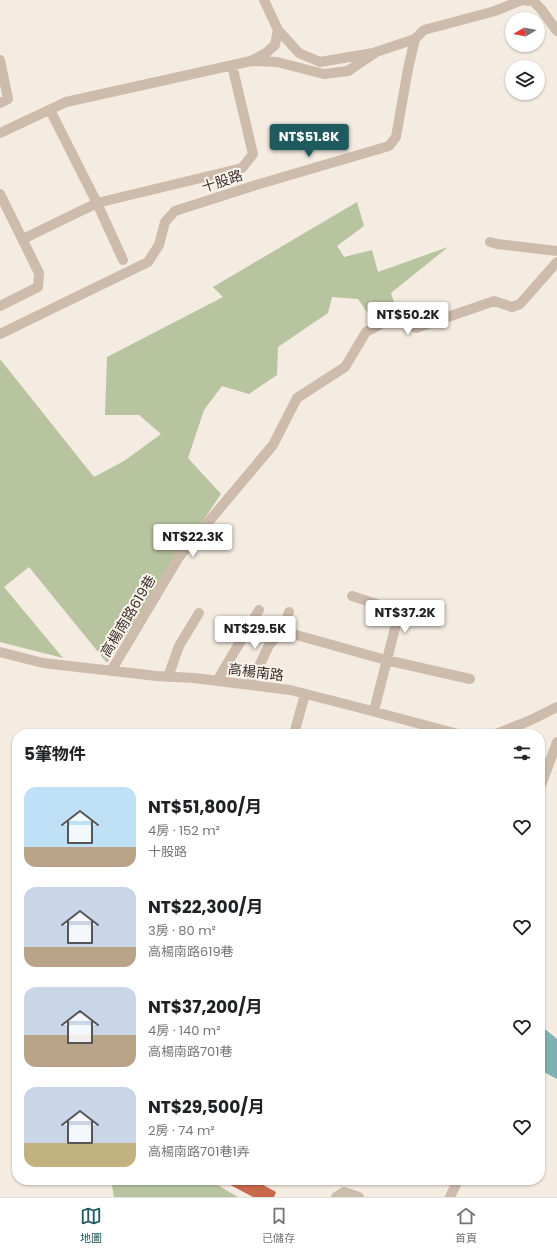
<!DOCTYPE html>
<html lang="zh-TW">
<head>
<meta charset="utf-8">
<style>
	body { margin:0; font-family:Poppins,"Noto Sans TC",sans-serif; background:#f6f6f6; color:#202124; height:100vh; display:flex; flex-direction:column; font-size:15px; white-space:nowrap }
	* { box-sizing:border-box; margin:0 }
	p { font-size:13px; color:#757577 }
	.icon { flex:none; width:22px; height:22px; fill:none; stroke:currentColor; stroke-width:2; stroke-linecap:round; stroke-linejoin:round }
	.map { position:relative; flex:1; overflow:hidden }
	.drawer { position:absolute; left:12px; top:729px; width:533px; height:456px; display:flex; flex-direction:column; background:#fff; border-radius:16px; box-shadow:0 1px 3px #0004 }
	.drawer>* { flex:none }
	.needle { width:26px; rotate:260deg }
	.fabs { position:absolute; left:505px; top:12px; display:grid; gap:8px }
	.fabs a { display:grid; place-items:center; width:40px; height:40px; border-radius:50%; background:#fff; box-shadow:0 1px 3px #0004; font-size:20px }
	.price { position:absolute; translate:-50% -34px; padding:0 9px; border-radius:4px; background:#fff; color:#222; font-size:13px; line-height:26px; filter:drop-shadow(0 1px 2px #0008) }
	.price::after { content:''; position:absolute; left:50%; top:24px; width:12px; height:9px; margin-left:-6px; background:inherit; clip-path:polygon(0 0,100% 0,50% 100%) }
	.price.selected { background:#1f5a5e; color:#fff }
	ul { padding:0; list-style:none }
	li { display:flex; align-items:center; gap:12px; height:100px; padding:0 12px }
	li span { display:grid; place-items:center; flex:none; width:112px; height:80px; border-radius:12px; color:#555 }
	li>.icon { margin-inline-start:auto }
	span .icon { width:48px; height:48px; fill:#fffc; stroke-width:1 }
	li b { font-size:17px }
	h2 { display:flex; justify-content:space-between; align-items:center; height:48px; padding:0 12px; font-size:17px }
	.tabs { display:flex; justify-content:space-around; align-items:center; height:56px; border-top:1px solid #e0e0e0; background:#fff; font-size:11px; color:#757577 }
	.tabs a { display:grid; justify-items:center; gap:2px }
	.tabs .selected { color:#1f5a5e }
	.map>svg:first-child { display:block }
	.green { fill:#b8c4a0 }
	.water { fill:#7fb0b2 }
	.building { fill:#c8694b }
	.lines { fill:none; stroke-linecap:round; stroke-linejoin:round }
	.minor { stroke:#cdbbac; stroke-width:10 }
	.labels { text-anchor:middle; stroke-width:4; stroke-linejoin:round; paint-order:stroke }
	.street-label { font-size:14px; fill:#3b302b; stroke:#fbf5ee }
</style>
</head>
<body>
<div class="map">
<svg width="557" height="1197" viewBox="0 0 557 1197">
	<rect width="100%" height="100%" fill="#f4ebe1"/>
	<path class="green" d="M357 202 364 226 337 246 344 257 372 250 378 272 448 247 391 293 397 311 370 316 358 299 332 297 328 313 278 347 277 375 249 394 222 386 204 410 188 458 221 494 107 663 29 567 4 587 63 658 0 642V359L94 477 124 461 161 434 139 415H105L107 357 223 297 213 287Z
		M112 1180H209L238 1197H114L112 1186Z"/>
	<path class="water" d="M540 1025 557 1039V1079L540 1070Z"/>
	<path class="building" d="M221 1180H254L276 1192 274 1197H253Z"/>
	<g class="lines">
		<path class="minor" d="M264 0 278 30 299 53 320 62 373 53
			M0 60 8 99 0 103
			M253 60 266 53 275 45 278 30
			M50 110 97 203 123 260
			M0 133 66 102 251 61 277 62 324 74 348 71 376 52 415 39
			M0 194 39 273 38 287 0 306
			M23 239 97 203 242 168 253 154 232 65
			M490 242 497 244 557 251
			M0 334 148 262 159 245 165 222 175 211 256 185 389 146 396 137 408 69 415 39 424 30 495 11 522 0 533 1 541 9 557 31
			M352 596 386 607 395 613 397 620 374 711
			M282 631 386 660 470 679
			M0 652 43 663 157 676 194 678 290 690 349 705 458 734
			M111 671 179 557 273 445 297 398 345 367 366 332 392 318 416 328 494 301 512 307 520 304 557 262
			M168 677 179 646 199 613
			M217 681 259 610
			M250 685 269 645 282 631 289 612
			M294 734 305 694
			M496 734 531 720 557 707
			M540 788 557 742
			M336 1197 344 1192 359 1197
			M450 1197 458 1180"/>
	</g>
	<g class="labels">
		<g class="street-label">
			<text transform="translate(222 181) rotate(-18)" y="5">十股路</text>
			<text transform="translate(128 616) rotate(-59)" y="5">高楊南路619巷</text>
			<text transform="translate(256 672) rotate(7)" y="5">高楊南路</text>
		</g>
	</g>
</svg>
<div class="fabs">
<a><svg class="needle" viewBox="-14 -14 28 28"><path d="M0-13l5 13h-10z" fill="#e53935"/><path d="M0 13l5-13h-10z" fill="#757577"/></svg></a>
<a><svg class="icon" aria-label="layers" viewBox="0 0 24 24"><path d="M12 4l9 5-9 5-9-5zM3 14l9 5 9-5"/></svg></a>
</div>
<b class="price selected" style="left:309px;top:158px">NT$51.8K</b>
<b class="price" style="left:408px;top:336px">NT$50.2K</b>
<b class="price" style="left:193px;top:558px">NT$22.3K</b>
<b class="price" style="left:405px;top:634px">NT$37.2K</b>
<b class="price" style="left:255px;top:650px">NT$29.5K</b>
<section class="drawer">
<h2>5筆物件<svg class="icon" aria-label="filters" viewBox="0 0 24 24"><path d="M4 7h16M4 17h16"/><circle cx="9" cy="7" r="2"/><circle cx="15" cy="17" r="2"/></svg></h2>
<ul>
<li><span style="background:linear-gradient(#bfe0f5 75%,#b9a48a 0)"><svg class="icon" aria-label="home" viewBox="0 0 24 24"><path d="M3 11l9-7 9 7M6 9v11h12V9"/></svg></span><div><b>NT$51,800/月</b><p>4房 · 152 m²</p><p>十股路</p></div><svg class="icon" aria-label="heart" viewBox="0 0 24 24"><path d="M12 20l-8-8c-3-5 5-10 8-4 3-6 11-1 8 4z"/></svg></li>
<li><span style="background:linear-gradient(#c9d6e8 75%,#b9a48a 0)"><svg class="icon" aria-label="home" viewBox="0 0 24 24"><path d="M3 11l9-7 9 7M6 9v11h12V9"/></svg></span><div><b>NT$22,300/月</b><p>3房 · 80 m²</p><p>高楊南路619巷</p></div><svg class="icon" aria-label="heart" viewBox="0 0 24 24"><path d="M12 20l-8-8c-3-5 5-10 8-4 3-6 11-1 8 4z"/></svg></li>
<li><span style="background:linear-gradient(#c9d6e8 60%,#b9a48a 0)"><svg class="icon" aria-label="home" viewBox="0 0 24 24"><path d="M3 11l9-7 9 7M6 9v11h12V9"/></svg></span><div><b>NT$37,200/月</b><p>4房 · 140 m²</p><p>高楊南路701巷</p></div><svg class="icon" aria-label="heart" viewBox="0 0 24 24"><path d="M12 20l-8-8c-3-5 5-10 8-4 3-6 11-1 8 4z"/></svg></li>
<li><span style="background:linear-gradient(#c9d6e8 70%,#c2b280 0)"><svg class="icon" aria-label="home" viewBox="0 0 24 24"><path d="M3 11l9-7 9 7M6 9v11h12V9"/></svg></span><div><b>NT$29,500/月</b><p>2房 · 74 m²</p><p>高楊南路701巷1弄</p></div><svg class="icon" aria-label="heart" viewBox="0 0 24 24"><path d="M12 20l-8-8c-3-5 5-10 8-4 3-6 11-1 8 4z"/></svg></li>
</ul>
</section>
</div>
<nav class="tabs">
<a class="selected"><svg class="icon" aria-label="map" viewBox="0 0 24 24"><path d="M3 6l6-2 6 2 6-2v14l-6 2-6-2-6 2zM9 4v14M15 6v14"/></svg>地圖</a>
<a><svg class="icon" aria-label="saved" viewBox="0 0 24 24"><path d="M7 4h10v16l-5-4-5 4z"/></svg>已儲存</a>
<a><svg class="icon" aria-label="home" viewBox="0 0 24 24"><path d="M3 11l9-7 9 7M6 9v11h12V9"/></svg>首頁</a>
</nav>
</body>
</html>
